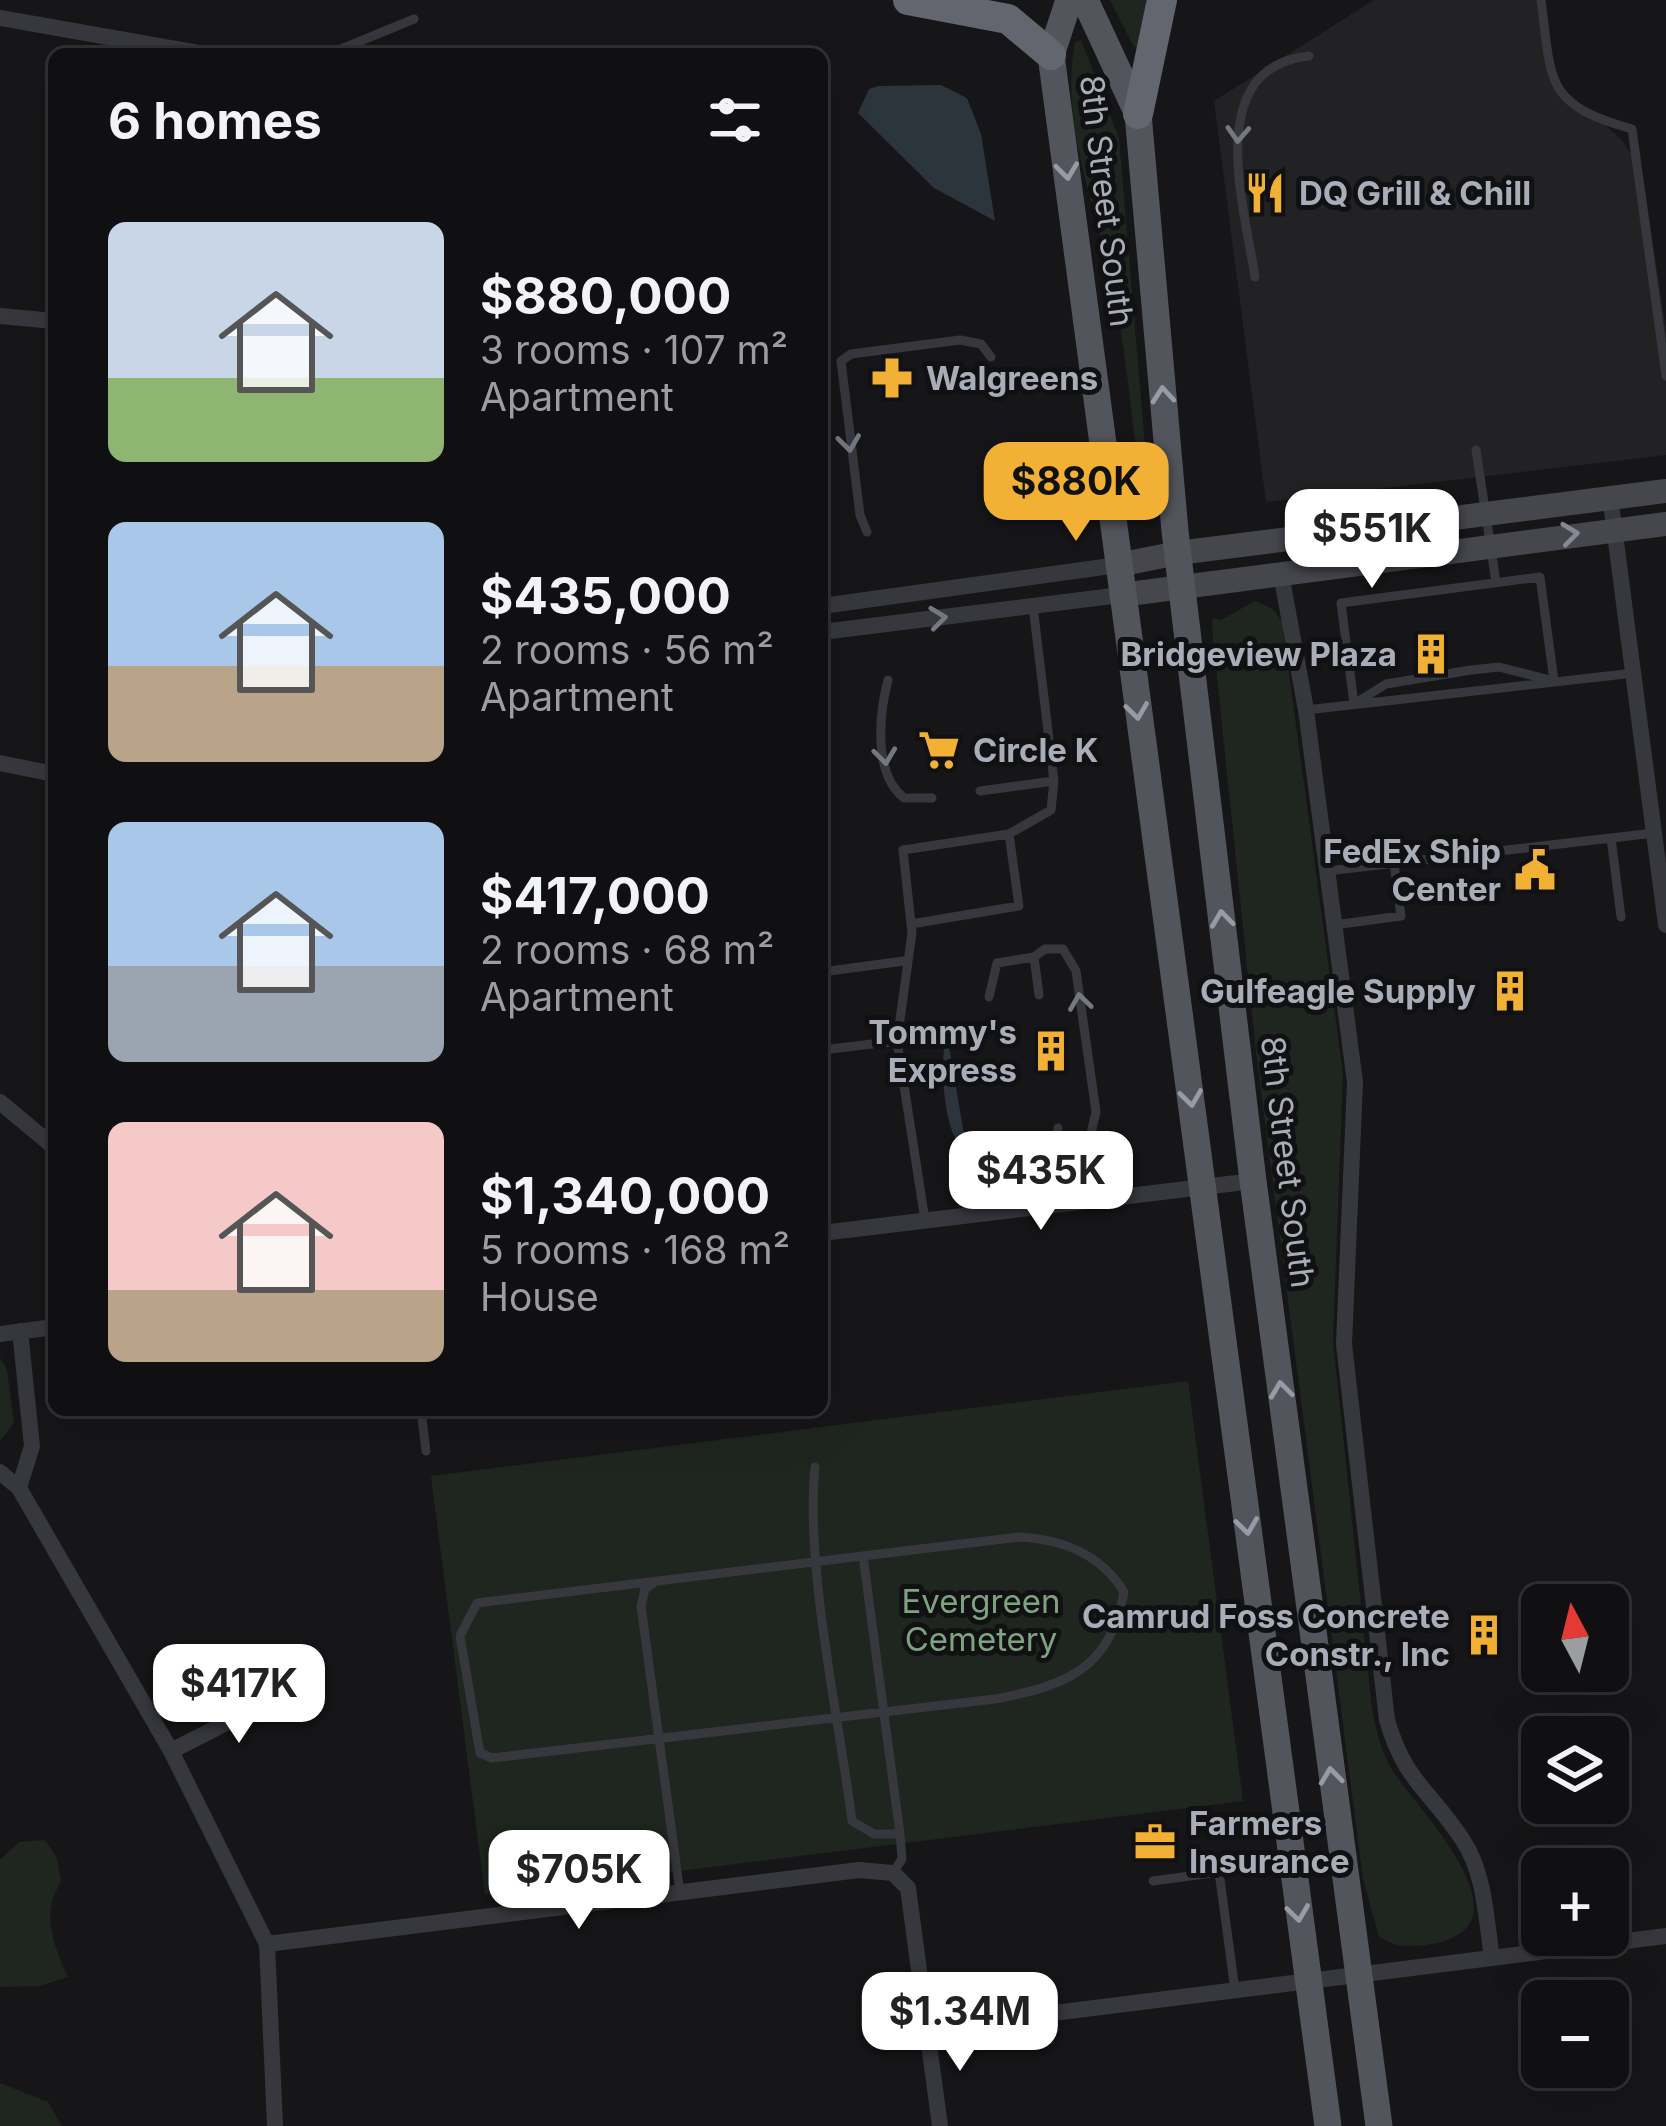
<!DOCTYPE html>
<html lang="en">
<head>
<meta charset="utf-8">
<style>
	body { margin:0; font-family:Inter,sans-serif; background:#19191b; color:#f1f3f6; height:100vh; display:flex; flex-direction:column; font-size:45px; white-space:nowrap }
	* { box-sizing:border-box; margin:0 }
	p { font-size:39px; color:#9c9d9f }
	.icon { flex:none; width:66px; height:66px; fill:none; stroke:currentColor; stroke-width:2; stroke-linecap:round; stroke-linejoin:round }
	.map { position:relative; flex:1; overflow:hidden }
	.drawer { position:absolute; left:48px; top:48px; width:780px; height:1368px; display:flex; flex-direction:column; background:#101012; border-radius:18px; box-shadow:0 12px 48px #0002,0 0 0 3px #303032 }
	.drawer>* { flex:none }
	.needle { width:78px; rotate:353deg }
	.buttons { position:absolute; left:1521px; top:1584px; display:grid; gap:24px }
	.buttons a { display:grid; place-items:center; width:108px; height:108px; border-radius:18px; background:#101012; box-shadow:0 12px 48px #0002,0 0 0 3px #303032; font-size:60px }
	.price { position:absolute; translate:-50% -102px; padding:0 27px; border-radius:24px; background:#fff; color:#222; font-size:39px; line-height:78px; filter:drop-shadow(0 3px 6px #0008) }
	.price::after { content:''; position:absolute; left:50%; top:72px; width:36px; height:27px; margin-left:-18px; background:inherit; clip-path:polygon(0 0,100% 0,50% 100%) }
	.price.current { background:#f2b134; color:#111 }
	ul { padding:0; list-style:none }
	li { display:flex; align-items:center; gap:36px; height:300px; padding:0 60px }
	li span { display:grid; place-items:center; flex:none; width:336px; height:240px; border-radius:18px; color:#555 }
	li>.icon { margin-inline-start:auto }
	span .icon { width:144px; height:144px; fill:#fffc; stroke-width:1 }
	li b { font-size:51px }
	h2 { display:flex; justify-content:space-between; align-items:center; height:144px; padding:0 60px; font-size:51px }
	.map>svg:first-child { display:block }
	.built { fill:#222225 }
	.green { fill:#1e261f }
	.water { fill:#2c353c }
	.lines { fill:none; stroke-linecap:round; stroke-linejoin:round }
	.lane { stroke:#37383d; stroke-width:9 }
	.street { stroke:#37383d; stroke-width:16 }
	.secondary { stroke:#45474d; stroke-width:24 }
	.primary { stroke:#53555c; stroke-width:27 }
	.highway { stroke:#63666e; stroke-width:30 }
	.oneway { stroke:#757881 }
	.oneway2 { stroke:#979ba6 }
	.oneway3 { stroke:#858993 }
	.labels { text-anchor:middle; stroke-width:10; stroke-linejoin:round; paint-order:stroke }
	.poi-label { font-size:33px; font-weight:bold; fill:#a8adb8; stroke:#111113; text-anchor:end }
	.street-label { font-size:33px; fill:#a8adb8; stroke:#111113 }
	.park-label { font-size:33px; fill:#7fa381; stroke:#111113 }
</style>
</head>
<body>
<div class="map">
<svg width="1666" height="2126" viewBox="0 0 1666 2126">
	<rect width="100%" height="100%" fill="#161618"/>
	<path class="built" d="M1374 0H1541L1551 78 1621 139 1642 170 1666 330V455L1266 502 1214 101Z"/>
	<path class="green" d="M1110 0H1150L1140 47H1134Z
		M1081 40 1119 138 1147 470 1139 471C1130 407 1125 341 1111 278 1094 200 1060 122 1075 42Z
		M1255 601 1273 609 1282 621 1343 1073 1333 1341 1372 1709C1376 1730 1381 1751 1392 1770 1417 1809 1536 1925 1432 1944 1412 1947 1396 1948 1379 1937L1363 1879 1256 1053 1212 629 1213 618 1221 620Z
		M0 1359 7 1369 14 1423 0 1441Z
		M1188 1381 1243 1801 485 1895 431 1476Z
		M45 1840 57 1858 61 1882C40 1914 54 1945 68 1977L40 1986 0 1987V1860L19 1842Z
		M0 2083 48 2102 62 2126H0Z"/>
	<path class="water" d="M941 85 967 98 981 134 995 221 934 188 858 113 869 89 878 86Z
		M947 1035 964 1134 960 1145C943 1127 939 1056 947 1035Z"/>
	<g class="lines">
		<path class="lane" d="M1541 0C1552 83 1544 104 1632 129L1666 376
			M329 54 414 19
			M1255 277C1245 209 1201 67 1309 56
			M1476 450 1496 582
			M867 532 860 515 841 361 851 354 960 340 981 344 991 357
			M1540 577 1554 681 1499 667 1471 670 1386 684 1354 704 1341 603Z
			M888 680C879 714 873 774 904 798H932
			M1306 710 1634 673
			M980 791 1054 781 1033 606
			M1009 834 1051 810 1054 781
			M1611 838 1621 917
			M1327 871 1654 833
			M911 924 1019 906 1009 834 903 850 911 924 912 933 897 1041 925 1220
			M1334 925 1401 916 1394 863
			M822 972 904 961
			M1039 995 1034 957 1045 949H1063L1076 971 1096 1112 1086 1154 1092 1200
			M989 997 997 963 1034 957
			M822 1050 897 1041
			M1000 1155 1055 1147 1058 1128
			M421 1410 426 1451
			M815 1467C805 1568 839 1717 852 1821L874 1834H900
			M1019 1537C1061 1539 1101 1554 1124 1592 1111 1669 1065 1686 995 1699L492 1758 480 1753 460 1636 477 1603Z
			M863 1556 900 1834 902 1859 893 1873
			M655 1582 645 1589 641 1606 680 1893
			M1153 1881 1219 1872 1235 1990"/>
		<path class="street" d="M0 18 204 54
			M0 316 54 321
			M1610 496 1666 925
			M1281 574 1306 710 1355 1082 1344 1344 1387 1720C1405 1782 1429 1789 1462 1839 1485 1872 1486 1919 1492 1958
			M822 606 1118 565
			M822 632 1121 595
			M0 763 54 774
			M0 1102 54 1147
			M822 1233 1253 1181
			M0 1334 54 1327
			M0 1472 19 1488 171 1751 267 1944 275 2126
			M19 1488 32 1446 20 1331
			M171 1751 283 1694
			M267 1944 859 1870 893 1873 908 1888 940 2126
			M927 2029 1666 1936"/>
		<path class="secondary" d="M1118 565 1178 553 1666 491
			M1121 595 1666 524"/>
		<path class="primary" d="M1069 0 1051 55 1328 2126
			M1085 0 1138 114 1175 531 1253 1181 1379 2126"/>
		<path class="highway" d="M908 0 1008 19 1051 55
			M1138 114 1162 0"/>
	</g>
	<defs><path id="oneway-chevron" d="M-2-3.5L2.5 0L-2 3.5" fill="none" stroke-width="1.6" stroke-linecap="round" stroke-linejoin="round" transform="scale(3)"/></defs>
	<g class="oneway">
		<use href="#oneway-chevron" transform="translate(1238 134) rotate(93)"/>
		<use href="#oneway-chevron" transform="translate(849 443) rotate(82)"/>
		<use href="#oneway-chevron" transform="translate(938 618) rotate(-7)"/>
		<use href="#oneway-chevron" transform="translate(885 756) rotate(83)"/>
		<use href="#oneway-chevron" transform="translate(1080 1002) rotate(-98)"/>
	</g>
	<g class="oneway2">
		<use href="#oneway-chevron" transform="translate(1067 171) rotate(83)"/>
		<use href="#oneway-chevron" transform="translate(1163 395) rotate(-95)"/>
		<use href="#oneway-chevron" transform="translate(1137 711) rotate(82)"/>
		<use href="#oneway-chevron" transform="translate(1222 919) rotate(-97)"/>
		<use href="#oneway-chevron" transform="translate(1191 1098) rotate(82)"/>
		<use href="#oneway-chevron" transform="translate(1281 1390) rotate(-97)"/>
		<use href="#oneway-chevron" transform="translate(1247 1526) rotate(82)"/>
		<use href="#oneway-chevron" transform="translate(1331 1776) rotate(-97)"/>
		<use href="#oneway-chevron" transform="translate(1298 1913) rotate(82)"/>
	</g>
	<use class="oneway3" href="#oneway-chevron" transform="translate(1570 534) rotate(-7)"/>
	<defs>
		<g id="restaurant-bare" transform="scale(3.24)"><path d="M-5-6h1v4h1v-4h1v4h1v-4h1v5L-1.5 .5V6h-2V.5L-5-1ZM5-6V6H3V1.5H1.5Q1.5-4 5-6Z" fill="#f2b134" stroke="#111113" stroke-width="2.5" paint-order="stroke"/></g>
		<g id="pharmacy-bare" transform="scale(3.24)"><path d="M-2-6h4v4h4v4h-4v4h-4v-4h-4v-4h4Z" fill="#f2b134" stroke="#111113" stroke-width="2.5" paint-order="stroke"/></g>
		<g id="building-bare" transform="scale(3.24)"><path d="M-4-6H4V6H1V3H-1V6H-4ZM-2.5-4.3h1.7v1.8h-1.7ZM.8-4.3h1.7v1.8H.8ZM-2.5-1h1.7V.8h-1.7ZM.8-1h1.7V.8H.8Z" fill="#f2b134" stroke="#111113" stroke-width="2.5" paint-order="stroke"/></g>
		<g id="supermarket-bare" transform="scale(3.24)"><path d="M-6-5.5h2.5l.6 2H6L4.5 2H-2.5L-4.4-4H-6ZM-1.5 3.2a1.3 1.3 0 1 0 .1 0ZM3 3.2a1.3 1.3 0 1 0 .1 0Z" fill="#f2b134" stroke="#111113" stroke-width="2.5" paint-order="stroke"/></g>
		<g id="civic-bare" transform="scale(3.24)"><path d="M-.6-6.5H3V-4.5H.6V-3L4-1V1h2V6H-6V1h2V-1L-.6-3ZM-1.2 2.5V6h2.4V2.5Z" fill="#f2b134" stroke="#111113" stroke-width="2.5" paint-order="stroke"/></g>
		<g id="office-bare" transform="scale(3.24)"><path d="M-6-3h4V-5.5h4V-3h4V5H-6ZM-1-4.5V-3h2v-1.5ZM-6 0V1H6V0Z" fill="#f2b134" stroke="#111113" stroke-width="2.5" paint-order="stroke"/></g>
	</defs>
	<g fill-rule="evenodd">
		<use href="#restaurant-bare" x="1265" y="193"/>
		<use href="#pharmacy-bare" x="892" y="378"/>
		<use href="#building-bare" x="1431" y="654"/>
		<use href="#supermarket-bare" x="939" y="750"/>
		<use href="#civic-bare" x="1535" y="870"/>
		<use href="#building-bare" x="1510" y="991"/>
		<use href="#building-bare" x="1051" y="1051"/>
		<use href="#building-bare" x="1484" y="1635"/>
		<use href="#office-bare" x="1155" y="1842"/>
	</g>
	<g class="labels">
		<g class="poi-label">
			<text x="1299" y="205" text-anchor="start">DQ Grill &amp; Chill</text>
			<text x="926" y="390" text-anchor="start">Walgreens</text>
			<text x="1397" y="666">Bridgeview Plaza</text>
			<text x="973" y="762" text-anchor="start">Circle K</text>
			<text x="1501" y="863">FedEx Ship<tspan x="1501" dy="38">Center</tspan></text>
			<text x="1476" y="1003">Gulfeagle Supply</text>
			<text x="1017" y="1044">Tommy's<tspan x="1017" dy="38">Express</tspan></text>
			<text x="1450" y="1628">Camrud Foss Concrete<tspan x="1450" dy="38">Constr., Inc</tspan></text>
			<text x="1189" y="1835" text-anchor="start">Farmers<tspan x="1189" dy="38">Insurance</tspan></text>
		</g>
		<g class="street-label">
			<text transform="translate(1107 201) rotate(83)" y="12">8th Street South</text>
			<text transform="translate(1288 1162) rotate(83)" y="12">8th Street South</text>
		</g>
		<g class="park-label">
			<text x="981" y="1613">Evergreen<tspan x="981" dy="38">Cemetery</tspan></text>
		</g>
	</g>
</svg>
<div class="buttons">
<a><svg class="needle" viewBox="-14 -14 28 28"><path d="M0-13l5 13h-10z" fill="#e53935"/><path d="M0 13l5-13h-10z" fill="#9c9d9f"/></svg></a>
<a><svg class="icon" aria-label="layers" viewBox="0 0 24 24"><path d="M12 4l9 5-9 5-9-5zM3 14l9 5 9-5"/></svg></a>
<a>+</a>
<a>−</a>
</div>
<b class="price current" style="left:1076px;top:544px">$880K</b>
<b class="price" style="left:1372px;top:591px">$551K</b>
<b class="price" style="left:1041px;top:1233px">$435K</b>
<b class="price" style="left:239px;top:1746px">$417K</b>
<b class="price" style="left:579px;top:1932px">$705K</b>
<b class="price" style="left:960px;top:2074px">$1.34M</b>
<section class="drawer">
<h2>6 homes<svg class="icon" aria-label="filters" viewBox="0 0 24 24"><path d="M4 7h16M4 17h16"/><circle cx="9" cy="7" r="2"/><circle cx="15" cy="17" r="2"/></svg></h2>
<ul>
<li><span style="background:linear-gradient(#c9d6e8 65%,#8fb573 0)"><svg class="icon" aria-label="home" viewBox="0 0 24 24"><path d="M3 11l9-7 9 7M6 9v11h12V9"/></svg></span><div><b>$880,000</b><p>3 rooms · 107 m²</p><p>Apartment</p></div></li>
<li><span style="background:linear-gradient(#a9c7e8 60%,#b9a48a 0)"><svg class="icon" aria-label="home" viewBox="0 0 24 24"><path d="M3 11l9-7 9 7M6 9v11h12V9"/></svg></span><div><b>$435,000</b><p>2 rooms · 56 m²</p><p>Apartment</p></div></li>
<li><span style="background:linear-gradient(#a9c7e8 60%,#9aa5b1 0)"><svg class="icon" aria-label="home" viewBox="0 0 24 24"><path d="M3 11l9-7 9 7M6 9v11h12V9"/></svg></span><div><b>$417,000</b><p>2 rooms · 68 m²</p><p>Apartment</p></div></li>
<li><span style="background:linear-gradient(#f6c9c9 70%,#b9a48a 0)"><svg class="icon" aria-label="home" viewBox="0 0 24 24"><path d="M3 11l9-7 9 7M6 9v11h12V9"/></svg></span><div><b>$1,340,000</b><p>5 rooms · 168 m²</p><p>House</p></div></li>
</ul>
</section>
</div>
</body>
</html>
